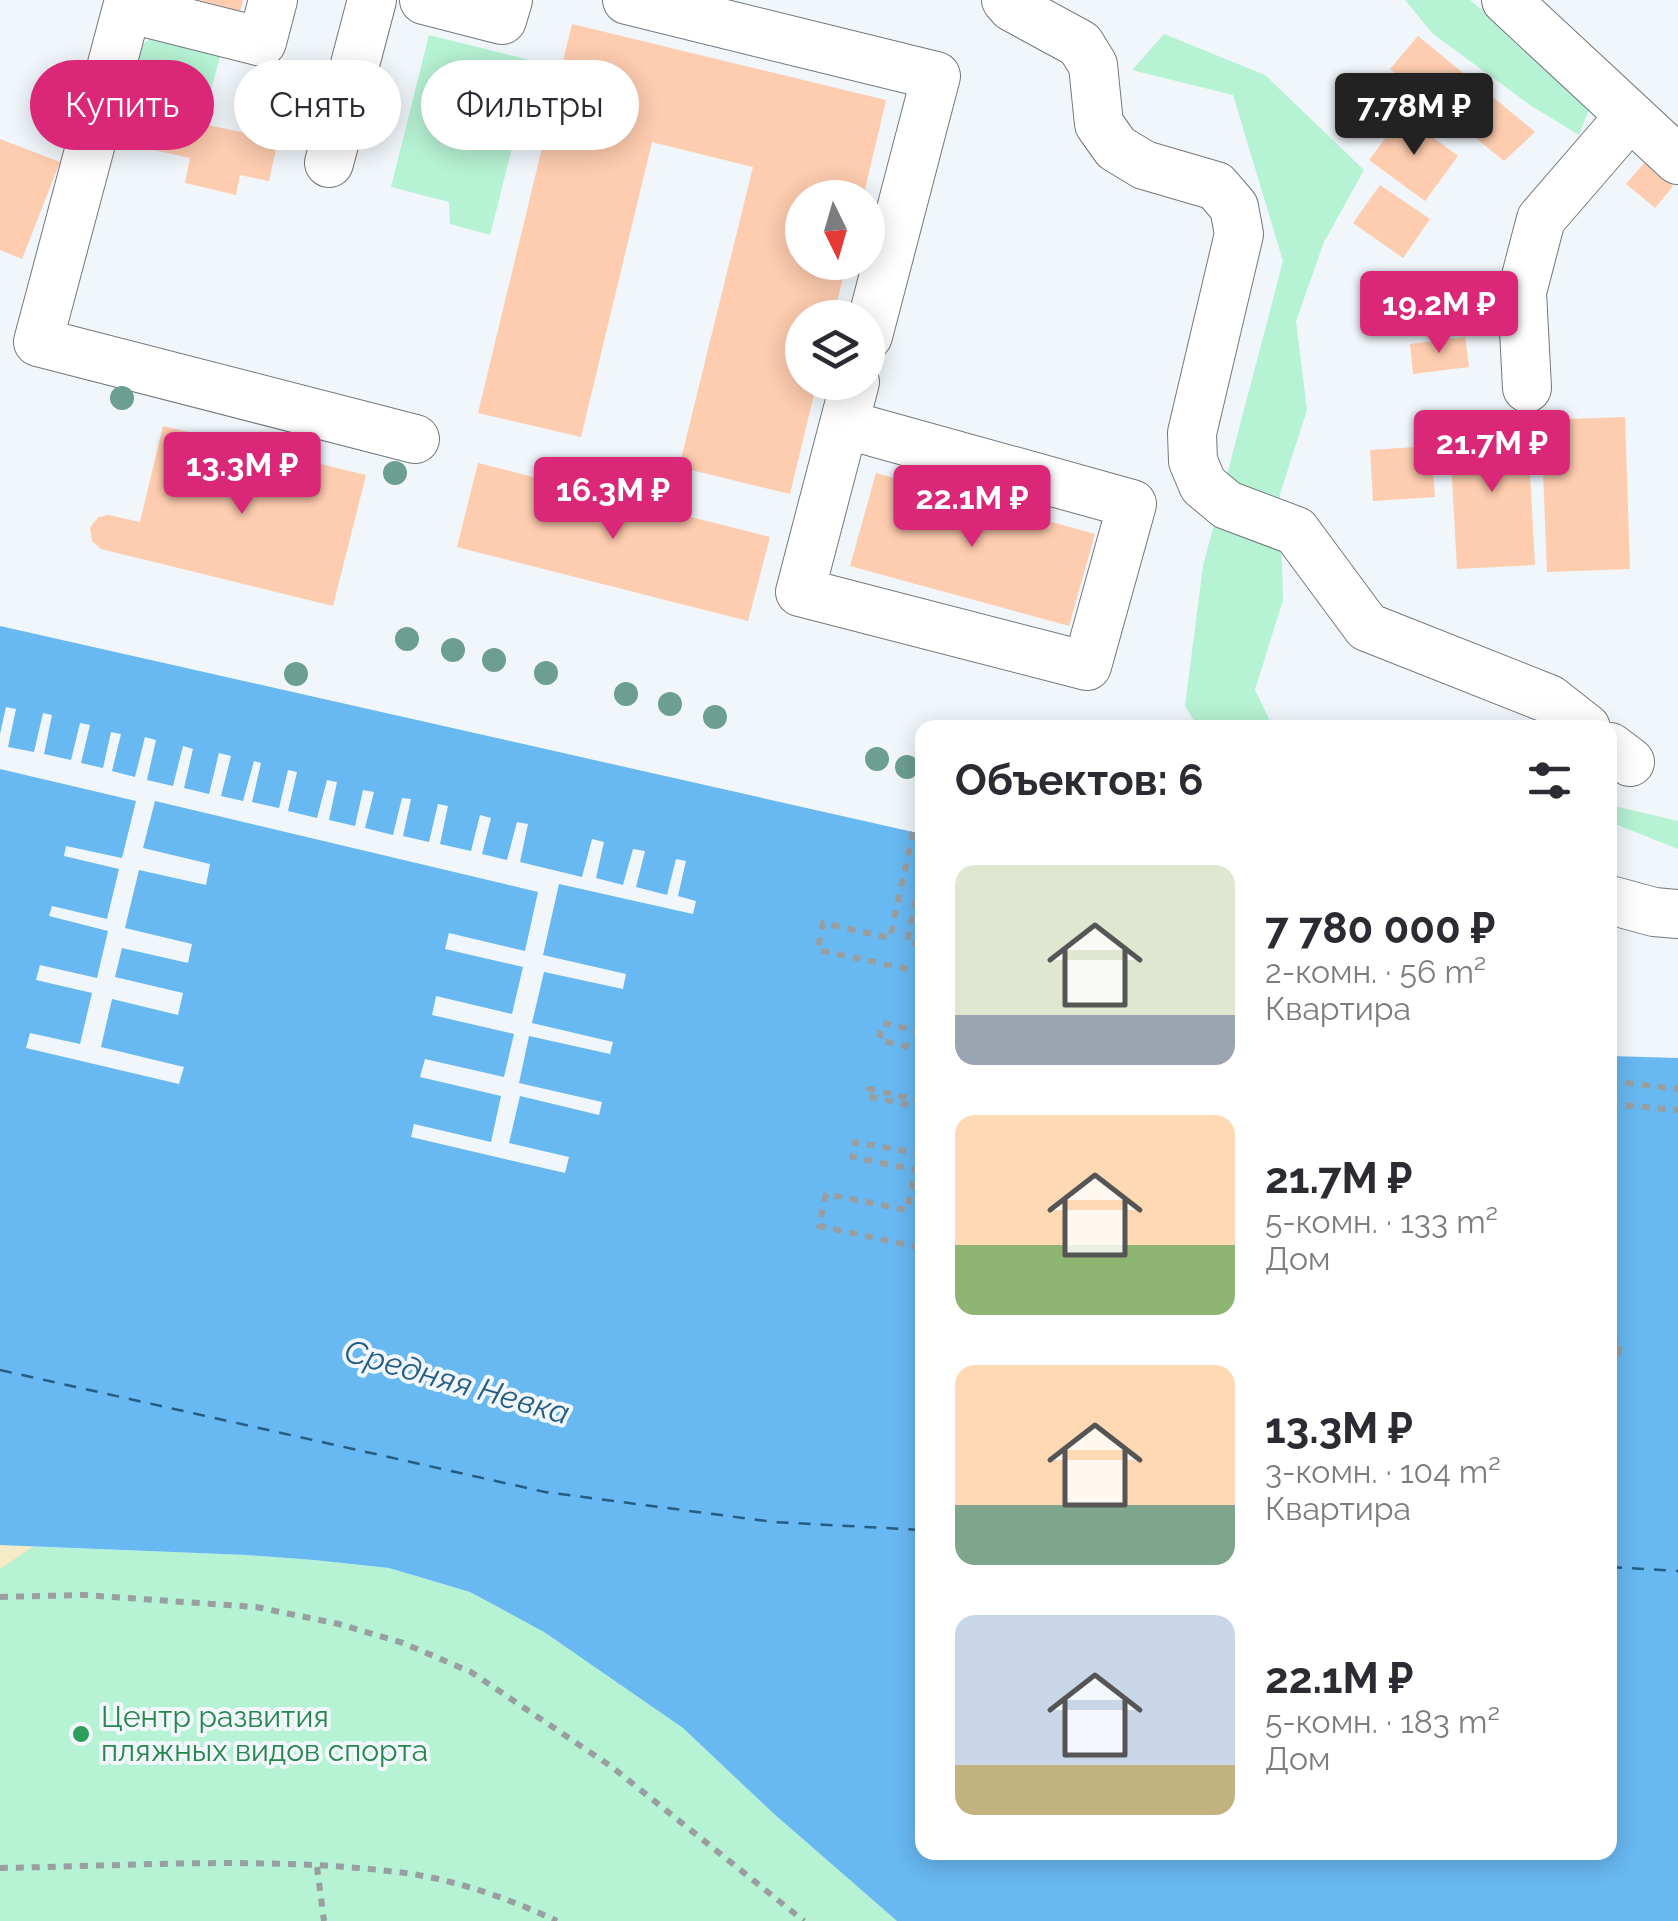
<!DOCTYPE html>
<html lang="ru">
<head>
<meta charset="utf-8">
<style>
	body { margin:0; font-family:Raleway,sans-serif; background:#f7f7f7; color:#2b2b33; height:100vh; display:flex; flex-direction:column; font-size:38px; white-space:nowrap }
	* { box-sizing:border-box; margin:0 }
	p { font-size:32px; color:#7c7c81 }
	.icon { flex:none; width:55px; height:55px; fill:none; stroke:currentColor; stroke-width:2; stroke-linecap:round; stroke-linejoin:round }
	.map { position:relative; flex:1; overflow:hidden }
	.drawer { position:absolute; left:915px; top:720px; width:702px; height:1140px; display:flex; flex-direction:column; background:#fff; border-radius:20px; box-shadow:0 5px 25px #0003 }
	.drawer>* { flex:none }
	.guide { position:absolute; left:30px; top:60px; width:735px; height:90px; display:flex; gap:20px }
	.needle { width:65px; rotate:175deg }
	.fabs { position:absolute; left:785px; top:180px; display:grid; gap:20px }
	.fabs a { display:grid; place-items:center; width:100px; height:100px; border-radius:50%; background:#fff; box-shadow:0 5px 25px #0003; font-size:50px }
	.price { position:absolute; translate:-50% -85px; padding:0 22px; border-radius:10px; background:#db2777; color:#fff; font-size:32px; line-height:65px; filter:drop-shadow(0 2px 5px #0008) }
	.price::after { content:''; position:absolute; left:50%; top:60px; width:30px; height:22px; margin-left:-15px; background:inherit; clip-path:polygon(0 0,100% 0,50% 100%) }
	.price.selected { background:#222; color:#fff }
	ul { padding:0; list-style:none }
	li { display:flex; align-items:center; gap:30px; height:250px; padding:0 40px }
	li span { display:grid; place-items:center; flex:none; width:280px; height:200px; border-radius:20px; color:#555 }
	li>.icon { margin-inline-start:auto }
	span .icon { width:120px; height:120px; fill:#fffc; stroke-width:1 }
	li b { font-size:42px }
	h2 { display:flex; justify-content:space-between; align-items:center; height:120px; padding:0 40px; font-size:42px }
	.tag { padding:0 35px; border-radius:45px; background:#fff; box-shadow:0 5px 25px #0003; font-size:35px; line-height:90px }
	.tag.selected { background:#db2777; color:#fff }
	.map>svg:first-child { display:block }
	.green { fill:#b6f2d4 }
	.sand { fill:#f5ebc6 }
	.water { fill:#68b8f2 }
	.pier { fill:#f0f6fa }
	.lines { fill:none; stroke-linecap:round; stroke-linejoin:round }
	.ferry { stroke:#235d84; stroke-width:2.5; stroke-dasharray:12 10; stroke-linecap:butt }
	.building { fill:#feccaf }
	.minor-casing { stroke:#73787c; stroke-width:50 }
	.path { stroke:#999ea1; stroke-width:6; stroke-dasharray:8 8; stroke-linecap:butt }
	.minor { stroke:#fff; stroke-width:48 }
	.tree { fill:#6d9f90 }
	.leisure-dot { fill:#2e9e5b; stroke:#f0f6fa; stroke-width:4 }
	.labels { text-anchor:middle; stroke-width:8; stroke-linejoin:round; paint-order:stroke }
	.leisure-label { font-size:30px; fill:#27864d; stroke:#f0f6fa; text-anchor:start }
	.water-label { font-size:32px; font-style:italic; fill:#235d84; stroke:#f0f6fa }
</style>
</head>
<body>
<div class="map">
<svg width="1678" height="1921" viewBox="0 0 1678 1921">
	<rect width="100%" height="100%" fill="#f0f6fa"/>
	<path class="green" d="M1405 0H1470L1592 102 1579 135 1530 105 1433 34Z
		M160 32 222 50 204 115 129 94 143 44Z
		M1164 34 1265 75 1364 170 1324 242 1296 321 1307 410 1280 494 1283 600 1255 690 1273 727H1198L1185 706 1203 566 1283 261 1233 95 1132 70Z
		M429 35 534 61 490 235 450 224 449 202 391 187Z
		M1610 805 1678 821V849L1610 822Z
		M0 1545 247 1555 314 1560 389 1568 470 1592 544 1632 683 1728 773 1813 897 1921H0Z"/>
	<path class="sand" d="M0 1545 34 1546 0 1569Z"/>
	<path class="water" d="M0 626 922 834V1852H1610V1056L1678 1058V1921H897L773 1813 683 1728 544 1632 470 1592 389 1568 314 1560 247 1555 0 1545Z"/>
	<path class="pier" d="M6 707 16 709 8 747 34 752 43 713 52 715 44 754 71 760 80 723 90 725 81 763 103 768 111 732 121 734 112 771 135 777 145 737 156 740 147 780 173 786 183 746 193 749 184 788 209 794 219 753 231 756 221 796 243 801 254 761 261 763 252 802 279 808 288 770 297 772 288 811 317 818 327 780 337 782 329 820 355 826 363 790 374 792 365 828 393 835 402 798 411 799 403 836 429 842 438 804 448 806 440 844 471 851 480 815 491 818 482 854 507 860 517 822 528 824 520 862 582 877 592 839 604 842 596 878 623 885 633 849 645 851 636 887 667 895 676 859 686 861 678 896 696 901 693 914 559 884 543 955 626 974 623 989 544 972 532 1023 613 1042 610 1054 529 1036 519 1083 602 1102 599 1115 520 1096 509 1143 569 1157 565 1173 411 1137 414 1124 491 1142 501 1096 420 1077 425 1059 504 1077 514 1034 432 1015 436 996 512 1014 523 967 445 949 449 933 525 951 538 892 155 801 143 848 210 864 206 885 139 870 125 928 192 944 188 963 122 948 115 977 183 993 178 1015 112 999 101 1047 184 1067 179 1084 26 1048 30 1033 80 1044 92 993 36 980 40 965 97 978 108 931 49 916 52 906 107 919 119 869 64 856 66 846 122 858 136 801 0 769V734Z"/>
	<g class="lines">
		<path class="ferry" d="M0 1370 545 1492 774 1522 922 1530
			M1610 1567 1678 1571"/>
	</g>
	<path class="building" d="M200 0H243L240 12Z
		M572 24 886 100 863 198H802V262H847L833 318H802V382H817L790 494 679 467 753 167 652 142 581 437 478 413Z
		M1418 36 1535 132 1504 161 1390 69Z
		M152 113 278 140 269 181 240 175 236 195 185 183 190 158 145 148Z
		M1403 115 1458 156 1425 201 1369 160Z
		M0 139 60 162 22 259 0 250Z
		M1645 162 1673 186 1655 208 1626 184Z
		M1380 185 1430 219 1403 258 1353 223Z
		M1465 337 1469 367 1413 374 1410 344Z
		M1625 417 1630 569 1547 572 1541 420Z
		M1527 422 1535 565 1457 569 1449 425Z
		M163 426 366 475 333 606 101 549 92 541 90 528 98 517 109 515 140 522Z
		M1431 446 1435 497 1373 501 1370 450Z
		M478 463 770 537 748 621 457 547Z
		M876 473 1095 534 1069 626 850 566Z"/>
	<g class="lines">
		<g class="minor-casing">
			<path id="minor" d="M273 0 262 42 127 8 38 342 415 439
				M424 0 502 20 508 0
				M627 0 936 76 868 336
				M1006 0 1012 7 1080 44 1093 65 1099 124 1116 148 1144 165 1216 186 1234 207 1239 234 1192 433 1193 461 1203 485 1227 505 1296 531 1367 627 1549 699 1586 728
				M1506 0 1678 160
				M329 163 372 0
				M1527 388 1522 292 1541 219 1630 116
				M844 424 1132 504 1087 666 800 592 855 382
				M1610 747 1630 762
				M1610 900 1654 912 1678 914"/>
		</g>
		<path class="path" d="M913 832 890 938 823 923 818 950 922 972
			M922 869 907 942 922 945
			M922 1032 883 1023 879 1040 922 1050
			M1610 1081 1678 1089
			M922 1101 869 1089 867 1096 922 1108
			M1610 1104 1678 1110
			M922 1154 855 1142 852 1157 916 1170 907 1210 826 1194 819 1226 922 1248
			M1610 1339 1620 1340 1618 1353 1610 1352
			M0 1597 84 1595 256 1607 339 1624 403 1643 471 1672 612 1767 804 1921
			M317 1867 324 1921
			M0 1868C130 1866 267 1856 397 1872 451 1878 508 1898 557 1921"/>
		<use href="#minor" class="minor"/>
	</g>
	<g class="tree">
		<circle cx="122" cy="398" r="12"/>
		<circle cx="395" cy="473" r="12"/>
		<circle cx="407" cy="639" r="12"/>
		<circle cx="453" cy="650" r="12"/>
		<circle cx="494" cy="660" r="12"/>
		<circle cx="546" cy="673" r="12"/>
		<circle cx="296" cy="674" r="12"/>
		<circle cx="626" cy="694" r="12"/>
		<circle cx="670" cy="704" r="12"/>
		<circle cx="715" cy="717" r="12"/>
		<circle cx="877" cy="759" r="12"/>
		<circle cx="907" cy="767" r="12"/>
	</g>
	<circle class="leisure-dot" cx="81" cy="1734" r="10"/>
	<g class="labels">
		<g class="leisure-label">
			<text x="101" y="1727">Центр развития<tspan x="101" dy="34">пляжных видов спорта</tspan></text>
		</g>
		<g class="water-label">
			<text transform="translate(457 1382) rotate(16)" y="11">Средняя Невка</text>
		</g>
	</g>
</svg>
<div class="fabs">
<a><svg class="needle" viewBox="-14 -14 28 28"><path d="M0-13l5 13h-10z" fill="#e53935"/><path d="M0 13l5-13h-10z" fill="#7c7c81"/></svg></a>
<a><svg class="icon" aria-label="layers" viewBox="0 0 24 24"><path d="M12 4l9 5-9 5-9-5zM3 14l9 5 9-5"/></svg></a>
</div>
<b class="price selected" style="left:1414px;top:158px">7.78M ₽</b>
<b class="price" style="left:1439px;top:356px">19.2M ₽</b>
<b class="price" style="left:1492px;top:495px">21.7M ₽</b>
<b class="price" style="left:242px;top:517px">13.3M ₽</b>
<b class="price" style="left:613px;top:542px">16.3M ₽</b>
<b class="price" style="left:972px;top:550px">22.1M ₽</b>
<div class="guide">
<a class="tag selected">Купить</a>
<a class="tag">Снять</a>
<a class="tag">Фильтры</a>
</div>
<section class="drawer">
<h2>Объектов: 6<svg class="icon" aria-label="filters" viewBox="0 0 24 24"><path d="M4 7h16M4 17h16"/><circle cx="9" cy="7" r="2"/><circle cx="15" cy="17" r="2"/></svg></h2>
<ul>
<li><span style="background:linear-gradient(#dfe7d0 75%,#9aa5b1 0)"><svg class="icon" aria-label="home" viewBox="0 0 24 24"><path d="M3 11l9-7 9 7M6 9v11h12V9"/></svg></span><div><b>7 780 000 ₽</b><p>2-комн. · 56 m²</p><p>Квартира</p></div></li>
<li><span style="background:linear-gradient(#ffd9b3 65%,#8fb573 0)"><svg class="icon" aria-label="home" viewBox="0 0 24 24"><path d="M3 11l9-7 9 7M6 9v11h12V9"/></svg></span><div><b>21.7M ₽</b><p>5-комн. · 133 m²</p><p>Дом</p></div></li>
<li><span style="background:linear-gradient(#ffd9b3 70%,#7fa58c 0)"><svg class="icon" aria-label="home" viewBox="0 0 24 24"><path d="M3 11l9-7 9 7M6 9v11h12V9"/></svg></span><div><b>13.3M ₽</b><p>3-комн. · 104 m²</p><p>Квартира</p></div></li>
<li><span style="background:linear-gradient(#c9d6e8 75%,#c2b280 0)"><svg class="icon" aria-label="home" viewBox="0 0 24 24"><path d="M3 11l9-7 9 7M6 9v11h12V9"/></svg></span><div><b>22.1M ₽</b><p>5-комн. · 183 m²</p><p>Дом</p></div></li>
</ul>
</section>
</div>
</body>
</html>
